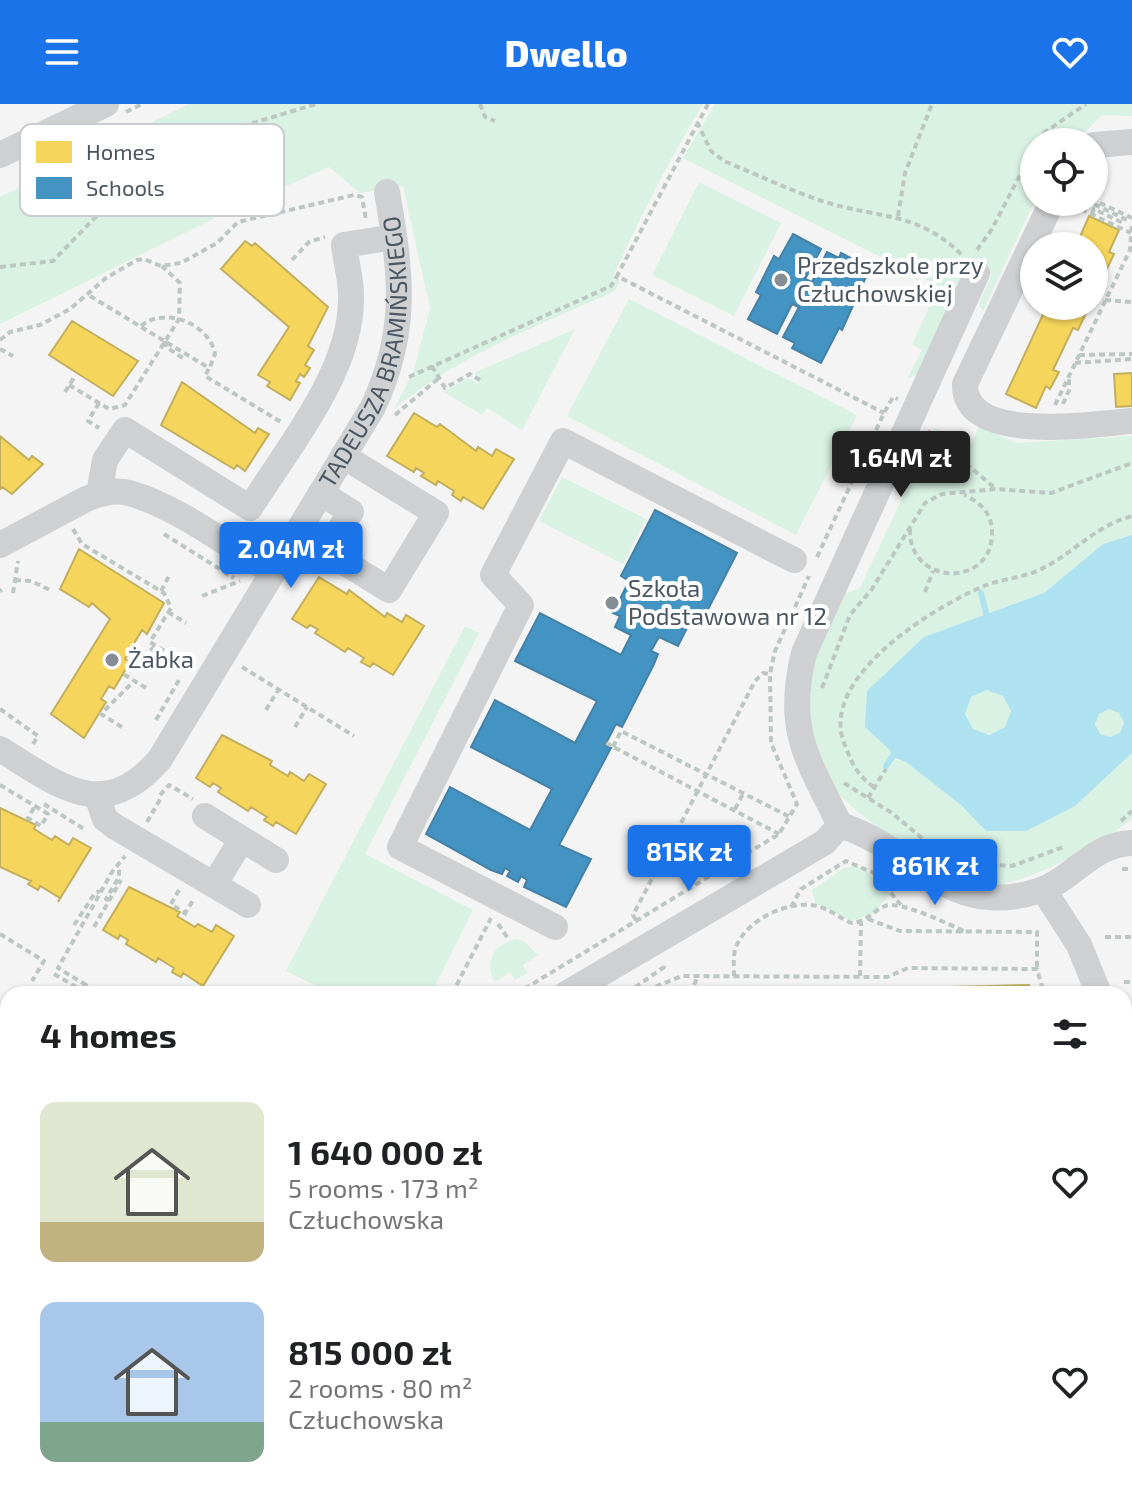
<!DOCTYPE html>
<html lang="en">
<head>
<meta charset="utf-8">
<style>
	body { margin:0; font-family:"Exo 2",sans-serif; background:#f6f6f6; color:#202124; height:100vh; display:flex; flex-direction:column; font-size:30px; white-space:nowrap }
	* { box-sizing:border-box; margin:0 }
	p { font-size:26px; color:#757577 }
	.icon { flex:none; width:44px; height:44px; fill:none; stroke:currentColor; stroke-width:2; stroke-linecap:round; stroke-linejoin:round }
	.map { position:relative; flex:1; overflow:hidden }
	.drawer { position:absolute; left:0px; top:882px; width:1132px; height:512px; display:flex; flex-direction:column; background:#fff; border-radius:24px 24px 0 0; box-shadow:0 2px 6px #0004 }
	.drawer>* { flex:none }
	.controls { position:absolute; left:1020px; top:24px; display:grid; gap:16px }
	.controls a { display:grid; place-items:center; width:88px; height:88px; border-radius:50%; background:#fff; box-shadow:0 2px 6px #0004; font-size:40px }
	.price { position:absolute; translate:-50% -68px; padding:0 18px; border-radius:8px; background:#1a73e8; color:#fff; font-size:26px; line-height:52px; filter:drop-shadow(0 2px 4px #0008) }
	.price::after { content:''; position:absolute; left:50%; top:48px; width:24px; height:18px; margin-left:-12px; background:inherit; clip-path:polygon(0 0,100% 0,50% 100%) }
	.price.on { background:#222; color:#fff }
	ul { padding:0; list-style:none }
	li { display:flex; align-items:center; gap:24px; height:200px; padding:0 40px }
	li span { display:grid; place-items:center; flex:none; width:224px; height:160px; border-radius:16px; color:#555 }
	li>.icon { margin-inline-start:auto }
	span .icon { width:96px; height:96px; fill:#fffc; stroke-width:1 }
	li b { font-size:34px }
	h2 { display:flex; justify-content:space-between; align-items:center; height:96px; padding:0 40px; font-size:34px }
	header { display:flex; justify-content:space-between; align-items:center; height:104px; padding:0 40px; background:#1a73e8; color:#fff; font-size:36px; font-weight:800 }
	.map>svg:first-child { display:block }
	.green { fill:#d9f2e3 }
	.water { fill:#aee2f0; fill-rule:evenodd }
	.homes { fill:#f6d55c; stroke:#c2af5e; stroke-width:2 }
	.schools { fill:#4393c3; stroke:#4581a6; stroke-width:2 }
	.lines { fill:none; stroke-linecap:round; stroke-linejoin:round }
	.stream { stroke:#aee2f0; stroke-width:6 }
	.path { stroke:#bcc7c4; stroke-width:4; stroke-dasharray:6 4; stroke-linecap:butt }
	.minor { stroke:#ced0d2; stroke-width:26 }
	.poi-dot { fill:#868d94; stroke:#fff; stroke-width:3 }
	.labels { text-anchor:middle; stroke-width:8; stroke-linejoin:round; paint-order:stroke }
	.poi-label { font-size:24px; fill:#4a5661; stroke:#fff; text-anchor:start }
	.street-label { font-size:24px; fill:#4a5661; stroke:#fff }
	.key { fill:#fff; stroke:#c9ccd0; stroke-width:2 }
	.key-label { font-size:22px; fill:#4a5661 }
</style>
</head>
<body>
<header><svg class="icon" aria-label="menu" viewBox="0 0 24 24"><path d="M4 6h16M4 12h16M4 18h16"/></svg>Dwello<svg class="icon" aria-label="heart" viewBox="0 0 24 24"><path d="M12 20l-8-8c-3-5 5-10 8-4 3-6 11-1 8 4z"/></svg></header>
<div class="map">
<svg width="1132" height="1394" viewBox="0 0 1132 1394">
	<rect width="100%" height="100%" fill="#f4f4f4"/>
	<path class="green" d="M189 0H703C669 55 641 113 613 172L620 176 615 187C537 222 460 250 394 305L414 266 430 204 403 82 360 89 329 63 223 110 0 220V93Z
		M715 0H1132V12L1102 11 1075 38H1034V98L983 207 979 200 992 170 970 159 920 269 907 275 922 246 912 240 939 182 683 54Z
		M699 78 781 119 734 212 652 171Z
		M629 195 857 311 796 431 567 312Z
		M575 225 522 326 487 304 482 311 444 288 468 274 478 280 481 274 474 269Z
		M979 322 1017 339 1132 332V431L1103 440 1044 489 924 533 890 646 896 656 906 657 961 701 986 727 1075 702 1132 649V715C1106 737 1025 782 990 781 955 781 859 714 836 687 818 665 808 629 807 601 805 563 827 525 841 491L860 484 935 324 972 339Z
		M562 373 646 415 623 460 539 417Z
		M465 522 479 529 365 750 473 806 431 890H332L286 867Z
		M966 608a22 22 0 1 1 44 0a22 22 0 1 1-44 0Z
		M1096 619a14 14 0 1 1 28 0a14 14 0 1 1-28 0Z
		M855 762 863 764 890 790 874 809 852 817 815 799 812 786 844 764Z
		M516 835 525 838 538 851 523 861 527 869 515 876 510 868 495 878C484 858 493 840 516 835Z
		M8 1164V1386H75L73 1394H0V1175Z
		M96 1386H774L780 1394H92Z"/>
	<path class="water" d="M1132 431V649L1075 702 1026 727H986L961 701 906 658 892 653 890 646 865 623 867 587 924 533 1044 489 1103 440ZM987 586 1003 592 1011 607 1005 623 989 631 973 625 965 610 971 593ZM1109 605 1119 609 1124 618 1120 629 1110 633 1100 630 1095 620 1099 610Z"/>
	<path class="homes" d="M1089 112 1119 126 1109 148 1114 150 1106 167 1101 165 1094 179V142H1076Z
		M245 137 252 142 255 139 328 203 308 242 314 246 305 261 310 264 304 273 300 270 296 277 300 279 290 296 267 282 270 278 258 271 289 223 221 165Z
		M1047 202H1083L1081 207 1086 209 1078 226 1073 224 1053 266 1059 268 1050 285 1046 282 1036 304 1006 290Z
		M72 217 138 257 113 292 49 251Z
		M1132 269V302L1116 303 1114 270Z
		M182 278 255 329 258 324 269 330 245 367 237 361 234 365 161 321Z
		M414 309 437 323 440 320 476 347 478 343 492 352 496 345 514 355 483 405 463 393 461 397 452 391 454 387 438 377 436 381 421 372 424 369 416 364 414 368 387 352Z
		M0 332 29 356 32 352 43 360 12 390 2 383 0 385Z
		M79 445 164 499 147 530 142 526 125 555 130 558 114 585 109 582 101 595 106 598 84 634 51 610 110 515 92 499 89 503 60 485Z
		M319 473 347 490 349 486 385 513 387 509 402 518 406 511 424 522 393 571 373 559 370 563 361 558 364 554 348 544 345 548 315 529 318 525 310 521 307 524 292 515Z
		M222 631 272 657 270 661 288 672 290 668 304 677 309 670 326 680 296 730 276 718 273 722 264 716 267 713 251 703 248 707 218 688 221 684 213 679 210 683 196 674Z
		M0 704 36 721 34 725 52 736 55 732 69 741 73 734 91 744 58 798 60 794 40 782 38 786 28 780 31 777 0 763Z
		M129 783 180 808 177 812 195 823 198 820 212 828 216 821 234 832 203 882 183 869 181 873 172 868 174 864 158 854 156 858 126 840 128 836 120 831 118 835 103 826Z
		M1029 881V890H989V882Z
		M989 882V890H949V883Z
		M949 883V890H909V884Z
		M846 886V890H799V887Z
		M799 887V890H752V888Z
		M1132 1294V1335H1124V1295Z
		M1120 1387V1394H1074L1073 1388Z"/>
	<path class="schools" d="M793 130 821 145 805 175 812 178 827 148 839 154 841 149 870 164 842 226 839 224 821 259 792 244 795 239 783 233 799 203 792 200 777 230 748 215 761 191 756 188 774 152 779 155Z
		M655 406 737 449 703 515 694 510 678 542 659 533 651 547 658 550 654 560 622 623 616 620 605 641 611 644 559 741 591 755 566 803 524 783 527 776 521 772 518 778 507 772 510 767 505 764 502 770 491 766 426 730 450 683 530 726 552 685 471 643 495 596 575 639 597 597 515 557 540 509 621 551 631 531 615 523 620 512 613 509 629 477 621 472Z"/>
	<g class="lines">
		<path class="stream" d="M981 489 986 509
			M886 662 892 653"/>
		<path class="path" d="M480 0 485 13 495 17
			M708 0 617 172 884 309
			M126 8 142 0
			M697 18 711 47 724 57C756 70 789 86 822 97 877 115 917 106 963 152
			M1038 38 1045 28 1086 0
			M1072 101 1131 129
			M1092 110 1094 105 1123 119 1125 115 1096 101 1098 98 1132 114
			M898 112 905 69 932 0
			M977 146 992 125 1034 44
			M292 156 309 138 325 133
			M0 163 53 157 114 94 135 80 157 72 170 58 220 29 316 0
			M90 192 209 264 205 272 281 318
			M1105 196 1132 198
			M141 222C164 202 209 219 215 250L210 263
			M0 236 10 228 40 221 70 205 106 174 137 156 144 155 161 162 181 159 217 139 238 118 354 91 362 93 366 116
			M165 237 166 243 186 256
			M0 245 13 252
			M1079 251 1132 250
			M1075 259 1132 255
			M432 262 445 284 470 270 480 276
			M409 273 611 182 617 172
			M69 281 109 305 125 301 179 215 180 179 162 162
			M65 288 75 272
			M99 299 88 317 99 324
			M1063 300 1069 286V274
			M1055 301 1130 146 1132 119
			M395 311 439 274
			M928 327 996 385
			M73 425 82 440 164 489 171 504 150 538 168 549
			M910 425C908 482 993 485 992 428 992 409 980 398 964 391
			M164 430 234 474
			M817 453 884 309 893 293 898 295
			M15 476 31 477 50 486
			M0 487 2 486
			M161 487 169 472
			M925 488 933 467
			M13 489 18 457
			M202 492 240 477
			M168 508 186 519
			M242 563 354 632
			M146 584 125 571 156 541
			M822 584 850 511 872 485 925 399 942 390 996 385 1051 389 1132 359
			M0 605 38 632 33 640
			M266 606 278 586
			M156 616 179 576
			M122 623 101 610 134 577
			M295 623 307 603
			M606 639 779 730
			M613 643 621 627 790 713
			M844 679 892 709 929 740 969 759 1012 762 1066 742
			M0 681 35 702
			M874 683C857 672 851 657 844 639 819 573 934 503 984 482 1001 475 1021 474 1037 467 1073 451 1092 423 1132 412
			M160 691 169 681 193 695
			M868 694 886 665
			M44 700 84 725
			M35 702 48 710 41 722 28 714Z
			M735 705 743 690
			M1121 717 1132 707
			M147 718 162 692
			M1122 765H1132
			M179 786 171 800 185 809
			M109 796 106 795 119 773V764
			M791 803 801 785 846 757 874 769 901 801
			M184 811 194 795
			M868 815 900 827 1037 828V865
			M636 816 633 811 755 577 763 569 770 570 775 547 809 472
			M498 820 509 836
			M74 821 95 789 100 787
			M94 823 121 776
			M0 830 44 857 32 877
			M1105 833H1132
			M54 870 83 887
			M734 872C734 864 733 854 735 846 743 817 789 795 817 802 829 805 840 814 851 819 868 818 871 808 885 802 900 796 950 821 966 828
			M860 872 861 819
			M1124 878H1132
			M627 889 664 863 662 860
			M81 890 86 881 58 864 112 768 125 752
			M452 890 491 814
			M516 890 779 730 797 700 771 639 770 570
			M637 890 682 872 887 873 908 864 1037 865 1044 890
			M690 890 698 872
			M0 1008 8 1014
			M0 1057 8 1042
			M1124 1143 1132 1152
			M0 1181 8 1155
			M1124 1284H1132
			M0 1285 8 1301
			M591 1386 600 1394
			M735 1386 743 1394
			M873 1386H981
			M1058 1386 1059 1394
			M17 1394 20 1386
			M78 1394 80 1386
			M86 1394 90 1386"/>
		<g class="minor">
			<path d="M1094 41 1132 38"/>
			<path d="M0 51 106 0"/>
			<path d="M1052 98 965 280C963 341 1094 320 1132 317"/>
			<path d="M321 389 351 408 326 447 389 486 436 409 343 352"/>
			<path d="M99 390 105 356 125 326 250 404C287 345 351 268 351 196 352 178 346 159 344 141L394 133"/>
			<path d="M0 441 86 395C98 390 115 385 129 389 179 403 227 442 273 468"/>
			<path id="s1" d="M0 645C59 681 103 721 160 655L373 303C409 226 401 169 387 88"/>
			<path d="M97 692 105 715 114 722 248 801"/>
			<path d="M205 712 276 756"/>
			<path d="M840 721C807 654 785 626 804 549L977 169"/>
			<path d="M840 721C918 746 949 817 1041 786 1073 775 1092 740 1132 739"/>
			<path d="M214 781 242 735"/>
			<path d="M1043 785 1079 841 1099 890"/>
			<path d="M555 823 400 743 521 501 493 471 563 337 794 456"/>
			<path d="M566 890 803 751 825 738 840 721"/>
			<path d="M0 974 8 979"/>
			<path d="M0 1101 8 1087"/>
			<path d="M1124 1113 1132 1114"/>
			<path d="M800 1386 807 1394"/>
			<path d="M1009 1394V1386"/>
		</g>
	</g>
	<g class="poi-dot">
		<circle cx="781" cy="176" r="8"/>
		<circle cx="612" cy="499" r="8"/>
		<circle cx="112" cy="556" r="8"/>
	</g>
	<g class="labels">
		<g class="poi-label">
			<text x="797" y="170">Przedszkole przy<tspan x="797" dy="28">Człuchowskiej</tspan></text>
			<text x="628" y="493">Szkoła<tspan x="628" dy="28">Podstawowa nr 12</tspan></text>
			<text x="128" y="564">Żabka</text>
		</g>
		<g class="street-label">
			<text dy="8" stroke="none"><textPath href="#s1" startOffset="646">TADEUSZA BRAMIŃSKIEGO</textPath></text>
		</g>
	</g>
	<rect x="20" y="20" width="264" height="92" rx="12" class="key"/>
	<rect x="36" y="37" width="36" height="22" fill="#f6d55c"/>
	<rect x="36" y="73" width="36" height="22" fill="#4393c3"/>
	<g class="key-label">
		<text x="86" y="56">Homes</text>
		<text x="86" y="92">Schools</text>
	</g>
</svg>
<div class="controls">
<a><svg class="icon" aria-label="locate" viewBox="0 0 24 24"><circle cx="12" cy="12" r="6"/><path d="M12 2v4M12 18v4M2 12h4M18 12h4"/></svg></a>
<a><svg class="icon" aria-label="layers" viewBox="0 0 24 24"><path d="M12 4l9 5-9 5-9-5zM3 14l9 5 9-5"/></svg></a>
</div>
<b class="price on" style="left:901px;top:395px">1.64M zł</b>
<b class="price" style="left:291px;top:486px">2.04M zł</b>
<b class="price" style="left:689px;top:789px">815K zł</b>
<b class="price" style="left:935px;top:803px">861K zł</b>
<section class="drawer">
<h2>4 homes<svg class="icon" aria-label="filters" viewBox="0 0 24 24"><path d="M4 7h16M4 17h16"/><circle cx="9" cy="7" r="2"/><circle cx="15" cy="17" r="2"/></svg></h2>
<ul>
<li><span style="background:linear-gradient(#dfe7d0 75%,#c2b280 0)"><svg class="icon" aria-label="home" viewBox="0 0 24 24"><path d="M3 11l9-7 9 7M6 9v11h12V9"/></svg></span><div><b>1 640 000 zł</b><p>5 rooms · 173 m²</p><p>Człuchowska</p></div><svg class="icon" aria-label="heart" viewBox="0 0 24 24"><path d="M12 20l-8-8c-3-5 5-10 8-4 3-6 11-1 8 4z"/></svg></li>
<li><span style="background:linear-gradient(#a9c7e8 75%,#7fa58c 0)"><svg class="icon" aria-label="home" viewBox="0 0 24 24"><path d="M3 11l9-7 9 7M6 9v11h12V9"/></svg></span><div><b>815 000 zł</b><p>2 rooms · 80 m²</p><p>Człuchowska</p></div><svg class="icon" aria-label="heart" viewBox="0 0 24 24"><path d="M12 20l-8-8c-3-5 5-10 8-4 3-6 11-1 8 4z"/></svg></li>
</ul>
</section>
</div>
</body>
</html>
